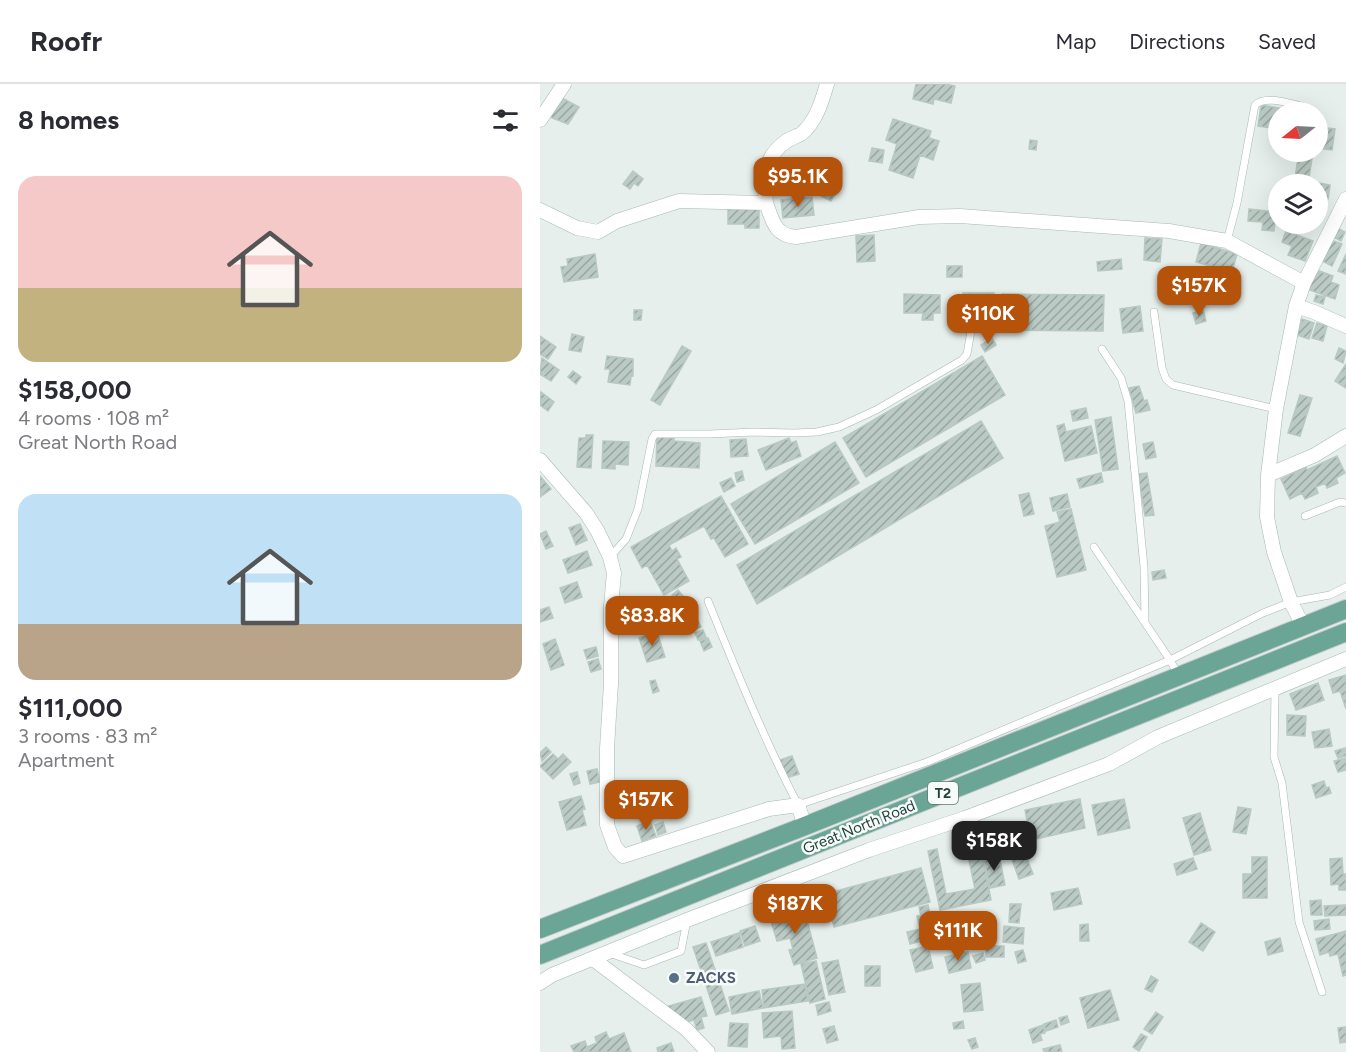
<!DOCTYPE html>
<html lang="en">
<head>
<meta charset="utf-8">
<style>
	body { margin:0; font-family:Figtree,sans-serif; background:#f2f2f3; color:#2b2b33; height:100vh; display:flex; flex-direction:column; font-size:22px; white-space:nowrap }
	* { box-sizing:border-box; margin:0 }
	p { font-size:20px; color:#7c7c81 }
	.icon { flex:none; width:33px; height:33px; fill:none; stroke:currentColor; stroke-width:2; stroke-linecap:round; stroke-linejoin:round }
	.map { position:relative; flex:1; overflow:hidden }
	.side { display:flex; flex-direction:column; background:#fff; width:540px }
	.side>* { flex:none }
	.needle { width:39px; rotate:252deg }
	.tools { position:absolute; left:728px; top:18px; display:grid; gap:12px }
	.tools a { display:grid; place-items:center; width:60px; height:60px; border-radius:50%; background:#fff; box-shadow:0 6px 24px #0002; font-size:30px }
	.price { position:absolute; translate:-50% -51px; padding:0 14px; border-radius:12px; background:#b45309; color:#fff; font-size:20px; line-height:39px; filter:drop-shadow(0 2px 3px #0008) }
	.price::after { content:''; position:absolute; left:50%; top:36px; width:18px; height:14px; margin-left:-9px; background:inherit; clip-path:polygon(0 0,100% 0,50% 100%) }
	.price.active { background:#222; color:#fff }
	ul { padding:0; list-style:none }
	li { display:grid; align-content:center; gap:12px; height:318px; padding:0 18px }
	li span { display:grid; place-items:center; height:186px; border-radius:18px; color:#555 }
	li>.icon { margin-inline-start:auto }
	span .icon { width:108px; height:108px; fill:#fffc; stroke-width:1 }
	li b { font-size:26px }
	h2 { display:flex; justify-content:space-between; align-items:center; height:72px; padding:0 18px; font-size:26px }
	header { display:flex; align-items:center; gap:36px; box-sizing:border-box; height:84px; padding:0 30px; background:#fff; border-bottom:2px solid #e1e1e2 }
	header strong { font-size:28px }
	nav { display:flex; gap:33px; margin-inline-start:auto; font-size:21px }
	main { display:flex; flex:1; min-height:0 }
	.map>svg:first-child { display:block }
	.building { fill:url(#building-hatch); stroke:#b8c9c2; stroke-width:1.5 }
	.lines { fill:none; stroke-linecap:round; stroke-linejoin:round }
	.lane-casing { stroke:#a8b8b2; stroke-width:8 }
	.street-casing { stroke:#a8b8b2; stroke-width:15 }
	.primary-casing { stroke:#c2cac8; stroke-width:20 }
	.lane { stroke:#fff; stroke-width:7 }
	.street { stroke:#fff; stroke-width:14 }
	.primary { stroke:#6aa596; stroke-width:18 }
	.service-dot { fill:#5c6f8a; stroke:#f7fbf9; stroke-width:2 }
	.labels { text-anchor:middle; stroke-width:5; stroke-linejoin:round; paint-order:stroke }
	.shield { fill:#f7fbf9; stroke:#637a73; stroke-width:1.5 }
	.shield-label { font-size:14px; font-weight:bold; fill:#24423a }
	.street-label { font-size:15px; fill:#24423a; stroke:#f7fbf9 }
	.service-label { font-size:15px; font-weight:bold; fill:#4e5e75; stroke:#f7fbf9; text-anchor:start }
</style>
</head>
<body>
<header>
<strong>Roofr</strong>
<nav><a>Map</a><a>Directions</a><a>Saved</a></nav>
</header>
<main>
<section class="side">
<h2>8 homes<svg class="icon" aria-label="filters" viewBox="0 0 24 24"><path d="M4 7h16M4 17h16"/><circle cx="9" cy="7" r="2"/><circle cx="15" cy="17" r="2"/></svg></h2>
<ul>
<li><span style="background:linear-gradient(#f6c9c9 60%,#c2b280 0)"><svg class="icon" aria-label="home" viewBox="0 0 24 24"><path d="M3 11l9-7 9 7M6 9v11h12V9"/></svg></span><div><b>$158,000</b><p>4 rooms · 108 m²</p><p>Great North Road</p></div></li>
<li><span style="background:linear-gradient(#bfe0f5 70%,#b9a48a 0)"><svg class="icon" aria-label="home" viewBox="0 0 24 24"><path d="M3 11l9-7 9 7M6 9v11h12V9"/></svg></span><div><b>$111,000</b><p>3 rooms · 83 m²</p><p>Apartment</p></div></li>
</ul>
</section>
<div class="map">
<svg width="806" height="968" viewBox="0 0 806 968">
	<defs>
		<pattern id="building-hatch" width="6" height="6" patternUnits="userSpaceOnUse" patternTransform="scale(1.5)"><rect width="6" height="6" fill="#bbcac4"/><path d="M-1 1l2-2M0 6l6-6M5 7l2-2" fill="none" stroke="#98a6a0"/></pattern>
	</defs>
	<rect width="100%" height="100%" fill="#e6efeb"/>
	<path class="building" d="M376 0H405L415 2 411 19 394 15 393 20 373 15Z
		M20 13 39 23 28 40 10 33Z
		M721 21 763 28H738V45L718 42Z
		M353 35 391 47 389 54 399 57 393 76 380 71 373 94 349 86 357 60 346 56Z
		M779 43 795 45 792 66 777 64Z
		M490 56 497 57 496 66 489 65Z
		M332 64 344 66 342 79 329 77Z
		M759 68H773L768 100H754Z
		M274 77 292 83 287 97 283 95 281 101 272 98 274 92 269 90Z
		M261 81 262 100 246 101 245 82Z
		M93 87 103 95 98 102 94 99 90 105 83 100Z
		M774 98 790 101 788 115 777 114V100H773Z
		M288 99 298 105 291 117 281 112Z
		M272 113 274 131 243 134 241 116Z
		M219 122V144H205V140H188V123Z
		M709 125 736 128 734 147 722 146 723 138 708 137Z
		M797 144 805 148 801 157 793 153Z
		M746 147 773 157 765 177 748 171 752 162 742 158Z
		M334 151 335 177 317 178 316 152Z
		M605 154 622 155 620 178 604 176Z
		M791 156 802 160 792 182 782 177Z
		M661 159 697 170 692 188 656 178Z
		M55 170 58 193 24 198 21 183 28 182 27 175Z
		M806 170V190L798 187Z
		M581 175 582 185 558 187 557 178Z
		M407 182H422V193H407Z
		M774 185 793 192 791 198 799 201 795 215 767 205Z
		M423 209H454V224H423Z
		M364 210 400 211V229H393V236H382L383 229H364Z
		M462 210 564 211 563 247 462 246Z
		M776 211 785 213 783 220 774 217Z
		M600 222 603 247 583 249 580 225Z
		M94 226H102L101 236H94Z
		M663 226 666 237 656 240 653 229Z
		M762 235 774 239 769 255 757 251Z
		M777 239 787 242 783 257 772 254Z
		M32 250 44 253 41 268 29 266Z
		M0 252 16 263 8 275 0 270Z
		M452 254 456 261 445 268 441 261Z
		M142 262 151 267 120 321 111 316Z
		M799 264 806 267 803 279 795 275Z
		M67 272 93 275V292H91L90 301 68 298 70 285H65Z
		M442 272 465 311 326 393 303 354Z
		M2 274 19 286 11 297 0 290Z
		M806 280V304L795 297Z
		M33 287 41 293 36 300 28 293Z
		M599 302 604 317 607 316 610 326 596 329 589 304Z
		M1 308 14 318 8 327 0 321Z
		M760 311 772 314 760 352 748 349Z
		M546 324 548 334 533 337 531 327Z
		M571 333 578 385 563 387 555 336Z
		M441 337 463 374 217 520 197 481Z
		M524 340 526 348 551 342 557 369 525 377 517 342Z
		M46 351H53L51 384 37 383 39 354H46Z
		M117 353 134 354V357L160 359 159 384 116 382Z
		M249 354 251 359 256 357 261 372 226 386 218 366Z
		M206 355 208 372 191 373 190 356Z
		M63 357 89 358 88 381 75 380V385L62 384Z
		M295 358 319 399 215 460 191 420Z
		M613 358 616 373 606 375 603 360Z
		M797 372 805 389 796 394 798 399 787 404 785 399 776 403 778 409 765 415 762 409 750 415 741 395 766 383 767 386Z
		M202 387 204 396 197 398 195 389Z
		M561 389 563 398 540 404 537 395Z
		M607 389 614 431 605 432 598 390Z
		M0 392 11 405 0 413Z
		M191 394 195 402 184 408 180 399Z
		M489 409 494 430 484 432 479 411Z
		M527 410 530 423 513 427 510 414Z
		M181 412 208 460 185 473 174 454 171 455 164 442 129 461 132 467 136 464 141 473 137 475 149 497 124 511 107 481 102 484 91 463Z
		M531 425 546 486 517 493 505 442 520 438 517 428Z
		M40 440 47 456 36 461 29 444Z
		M6 447 13 462 6 465 0 450Z
		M47 467 52 481 28 489 23 476Z
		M624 486 626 494 613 496 612 488Z
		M37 498 42 513 25 519 20 504Z
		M138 506 144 513 138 518 132 511Z
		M146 515 152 523 144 529 138 521Z
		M9 523 13 534 0 538V526Z
		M157 535 161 543 154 547 150 539Z
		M163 546 166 553 158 556 155 549Z
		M117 548 125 573 107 578 99 554Z
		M168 554 172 563 164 567 160 557Z
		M15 555 24 581 11 586 3 560Z
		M56 563 58 572 47 575 44 566Z
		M58 575 61 585 51 588 48 578Z
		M806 591V625L800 607 793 609 789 596Z
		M115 596 119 607 113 609 110 597Z
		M778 599 784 616 756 626 750 610Z
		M747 631 766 632 765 652 747 651Z
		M789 645 792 662 775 664 772 648Z
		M6 663 11 668 2 677 0 669Z
		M805 664 806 672 798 674 795 667Z
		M13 670 18 675 23 670 31 678 13 695 0 682Z
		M252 672 259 690 246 694 240 676Z
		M806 674V686L798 688 794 677Z
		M57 685 60 698 50 700 47 687Z
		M37 688 40 699 34 701 30 690Z
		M784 697 786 704 789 703 791 709 776 714 772 701Z
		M41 712 45 725 42 726 46 741 27 746 19 718Z
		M540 715 545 744 491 756 485 726Z
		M584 715 590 744 558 751 552 721Z
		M698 723 711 725 706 750 693 748Z
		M660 729 671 766 654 771 643 734Z
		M110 737 116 752 102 757 97 742Z
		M123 738 126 748 118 751 115 741Z
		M458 741 461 754 442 758 439 745Z
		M438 749 451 816 400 826 388 767 397 765 406 810 435 805 424 752Z
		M485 769 493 790 479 795 471 773Z
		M459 772 465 801 450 804 444 775Z
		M712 773H727V814H703V790H712Z
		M653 774 657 785 637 791 634 780Z
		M802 774 803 790H806V806H799V800L791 801 790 775Z
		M381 784 390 818 294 843 285 810Z
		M538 804 542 820 514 826 511 809Z
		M781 816 782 831H771L770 817Z
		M470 820H481L479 839 469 838Z
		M388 821 395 854 370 860 367 848 380 845 377 832H381L379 823Z
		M806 821V831L785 832 784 822Z
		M264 825 277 874 254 881 249 866 253 865 250 854 237 857 230 834Z
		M789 835 790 845 775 846 774 837Z
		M661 839 675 848 663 867 649 858Z
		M548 840 549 857H540V841Z
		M215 842 220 857 205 862 200 847Z
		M464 842 484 844 483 860 463 858Z
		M437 847 438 852 442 851 443 861 428 863 426 849Z
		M806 847V891L803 892 798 870 790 872 789 868 780 871 776 855Z
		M199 849 203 863 176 872 171 858Z
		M740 854 743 867 728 871 725 858Z
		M166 859 189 927 176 931 153 863Z
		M388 862 393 884 376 888 370 866Z
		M446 862H464V873H446Z
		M483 866 486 877 478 879 475 868Z
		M428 868 431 884 409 889 405 873Z
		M443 869 445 876 436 879 433 872Z
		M298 876 305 908 289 911 282 879Z
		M276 877 285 915 270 919 261 880Z
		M325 882H340V902H325Z
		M611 892 618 896 612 908 605 905Z
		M440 899 443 926 424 928 421 901Z
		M265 900 268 917 224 924 222 906Z
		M570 906 579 936 548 944 540 914Z
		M219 907 223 924 192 930 189 913Z
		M161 913 167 932 161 933 164 944 157 946 154 936 142 939 125 923Z
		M289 918 291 927 278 931 276 921Z
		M252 927 255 964 242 965 241 952 224 954 222 929Z
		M616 928 623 933 612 950 604 945Z
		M527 932 529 938 521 941 519 934Z
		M516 936 518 943 506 947 504 940Z
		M423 937 424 944 414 945 413 939Z
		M190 939 208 940 207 963 188 962Z
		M503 941 505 949 500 950 502 956 493 959 489 946Z
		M294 942 298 956 287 959 283 945Z
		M806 943V958L800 959 798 944Z
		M66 948 69 955 84 949 91 968H34L31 962 45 957 47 963 57 959 55 953Z
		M601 950 607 953 599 967 593 963Z
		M435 954 438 963 432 965 428 956Z
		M131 959 134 968H118L117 964Z
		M520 961 522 968H504L503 965Z"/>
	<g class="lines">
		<g class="lane-casing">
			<path id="lane" d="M687 157 697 119 715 21C725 11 748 19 761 22
				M614 228 622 284 626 295 633 301 736 325
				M562 265 581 294 588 317 604 483 605 537
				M765 432 800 418 806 419
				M554 463 630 576 639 592
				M70 473 86 455 98 425 112 355 115 350H170L214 348 254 349 277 348 299 343 336 326 422 276 427 270 432 241
				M168 517C196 586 224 655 258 721L387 678 630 576 723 529 751 518 790 511 806 503
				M735 605 734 673 742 699 759 838 782 908
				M69 869 104 881 141 867 147 836"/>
		</g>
		<g class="street-casing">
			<path id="street" d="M0 36 24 0
				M226 119C224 93 223 72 248 56 252 54 257 52 261 50 276 38 282 17 287 0
				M0 126 37 144 58 148 77 137 139 117 226 119C233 137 234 151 256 153L379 133 420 132 629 147 687 157 764 199
				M756 222 774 228 806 242
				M0 376 46 429 57 446 70 473 74 489 71 522V600L67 664V741L75 763 83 772 229 725 258 721 265 742
				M728 391 775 371 806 352
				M763 542 751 518 734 468 727 433 728 391 736 325 756 222 764 199 806 115
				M53 875 146 945 168 968
				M0 899 12 891 147 836 329 766 425 734 569 680 618 653 806 575"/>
		</g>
		<g class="primary-casing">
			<path id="primary" d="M0 845 265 742 806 525
				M0 871 806 548"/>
		</g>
		<use href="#lane" class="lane"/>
		<use href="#street" class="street"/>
		<use href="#primary" class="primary"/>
	</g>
	<circle class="service-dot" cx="134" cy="894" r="6"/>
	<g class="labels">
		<rect class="shield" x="388" y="698" width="30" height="22" rx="4.5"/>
		<g class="shield-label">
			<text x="403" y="714">T2</text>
		</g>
		<g class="street-label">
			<text transform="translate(319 743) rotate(-22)" y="5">Great North Road</text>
		</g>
		<g class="service-label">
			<text x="146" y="899">ZACKS</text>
		</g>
	</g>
</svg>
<div class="tools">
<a><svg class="needle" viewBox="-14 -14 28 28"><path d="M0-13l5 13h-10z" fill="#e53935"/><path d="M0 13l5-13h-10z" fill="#7c7c81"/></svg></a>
<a><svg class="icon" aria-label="layers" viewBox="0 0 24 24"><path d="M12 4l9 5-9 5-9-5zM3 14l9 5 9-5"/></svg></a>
</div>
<b class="price" style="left:258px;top:124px">$95.1K</b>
<b class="price" style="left:659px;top:233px">$157K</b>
<b class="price" style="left:448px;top:261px">$110K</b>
<b class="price" style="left:112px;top:563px">$83.8K</b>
<b class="price" style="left:106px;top:747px">$157K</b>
<b class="price active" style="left:454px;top:788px">$158K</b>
<b class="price" style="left:255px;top:851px">$187K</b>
<b class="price" style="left:418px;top:878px">$111K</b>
</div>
</main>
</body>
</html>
